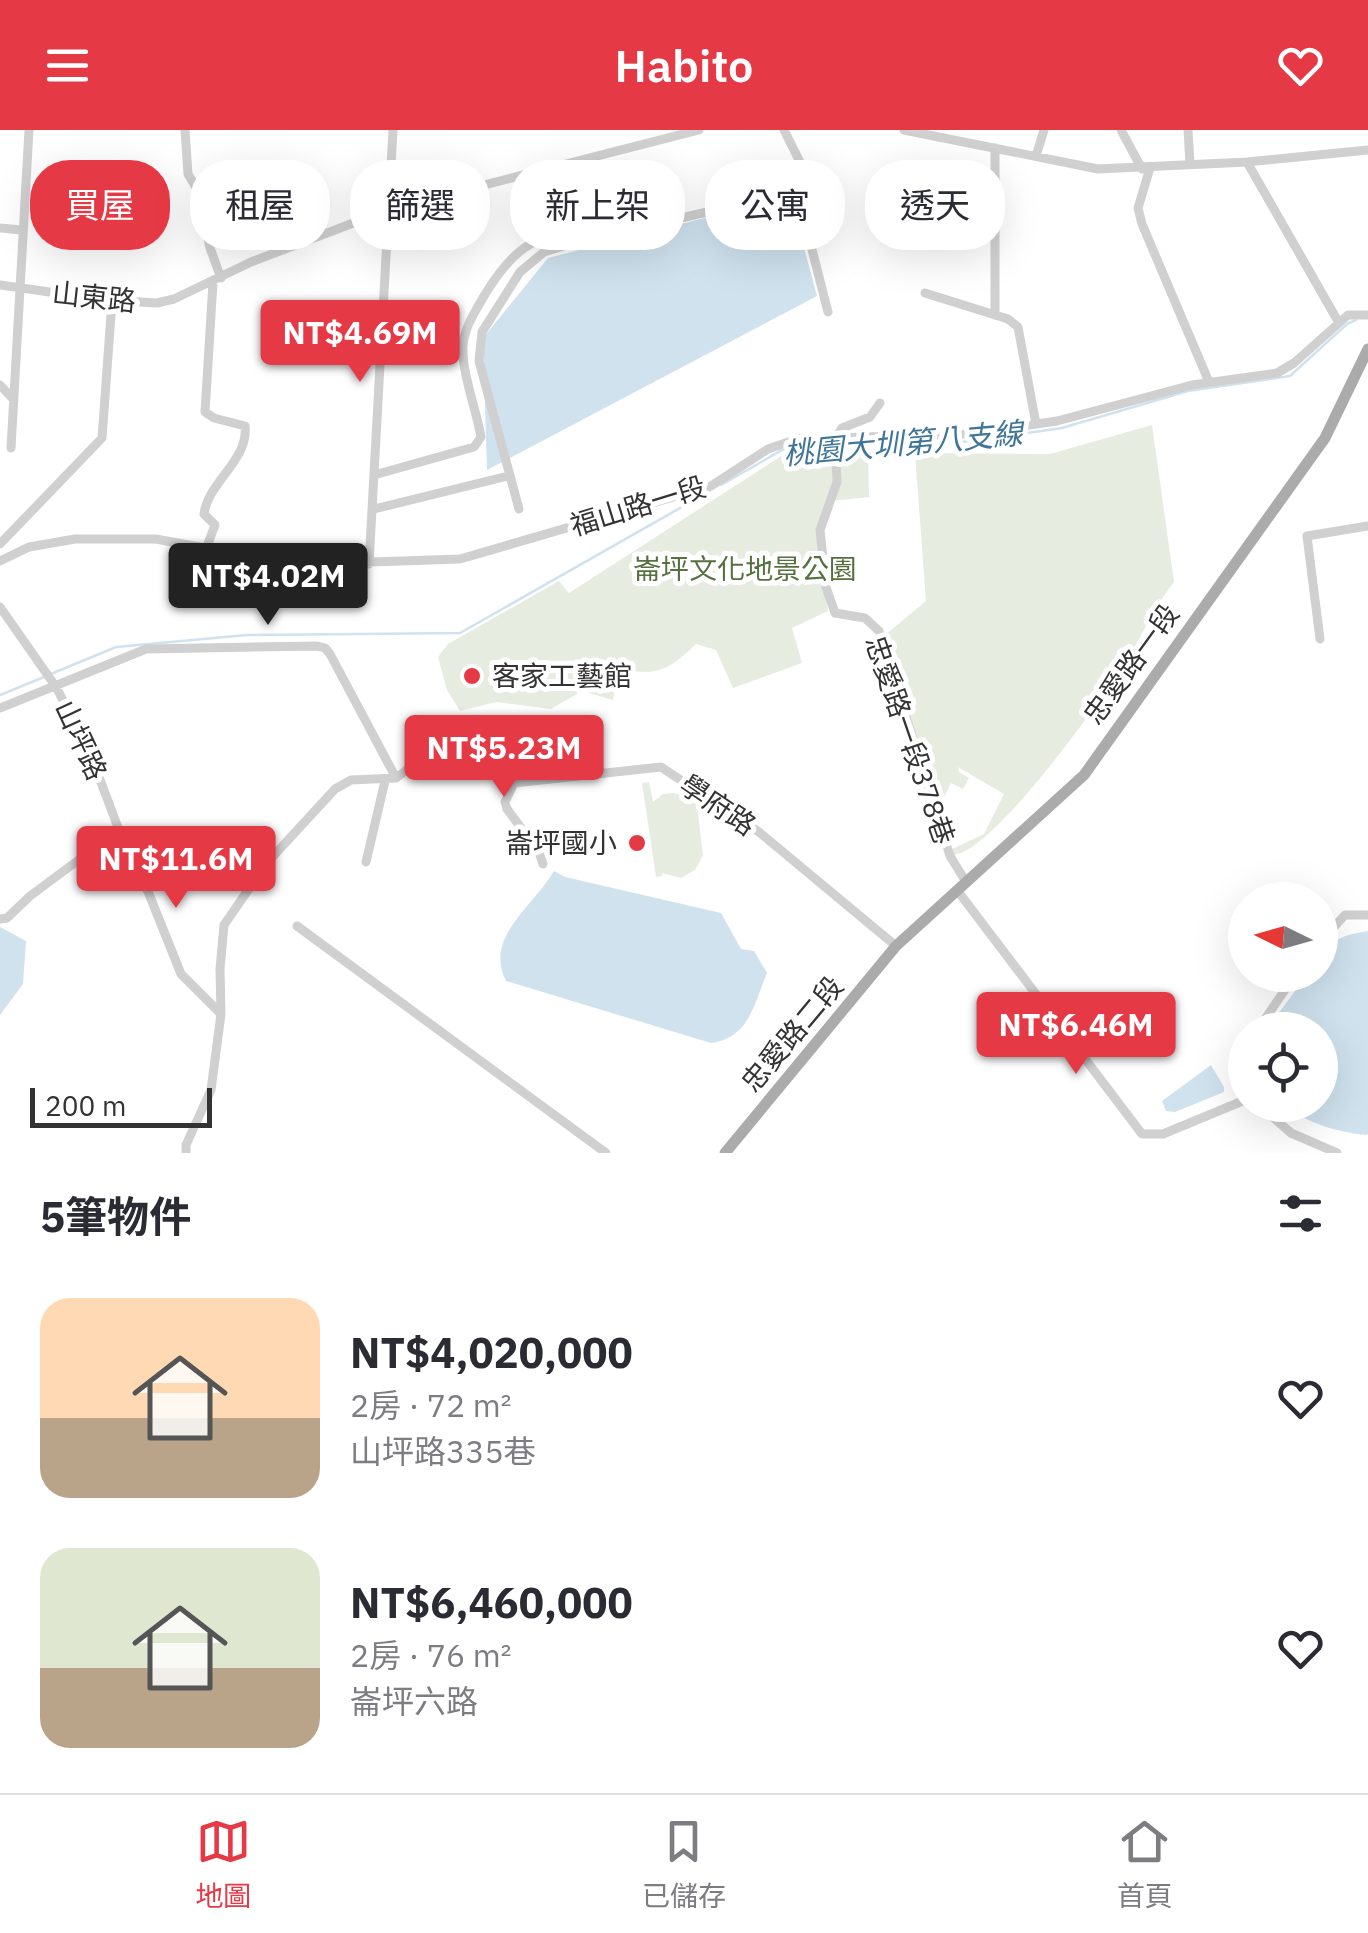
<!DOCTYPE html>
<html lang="zh-TW">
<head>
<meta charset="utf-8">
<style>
	body { margin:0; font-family:"IBM Plex Sans","Noto Sans TC",sans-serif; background:#f2f2f3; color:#2b2b33; height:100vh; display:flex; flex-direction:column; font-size:38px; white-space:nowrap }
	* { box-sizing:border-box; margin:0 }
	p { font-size:32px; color:#7c7c81 }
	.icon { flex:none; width:55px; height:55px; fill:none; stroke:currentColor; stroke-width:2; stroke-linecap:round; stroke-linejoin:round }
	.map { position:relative; height:1023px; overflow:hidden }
	.side { display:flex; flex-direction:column; background:#fff; flex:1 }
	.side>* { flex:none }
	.banner { position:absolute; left:30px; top:30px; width:1310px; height:90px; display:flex; gap:20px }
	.needle { width:65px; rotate:275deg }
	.buttons { position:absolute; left:1228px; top:752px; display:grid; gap:20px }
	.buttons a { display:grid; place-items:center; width:110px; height:110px; border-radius:50%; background:#fff; box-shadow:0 10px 40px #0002; font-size:50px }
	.scale { position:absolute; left:30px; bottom:25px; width:182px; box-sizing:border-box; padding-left:10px; border:5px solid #333; border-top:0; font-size:28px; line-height:35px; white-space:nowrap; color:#333; -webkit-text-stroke:8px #fff; paint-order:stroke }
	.price { position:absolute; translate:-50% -85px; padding:0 22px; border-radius:10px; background:#e63946; color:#fff; font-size:32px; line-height:65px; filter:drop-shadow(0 2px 5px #0008) }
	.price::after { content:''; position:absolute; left:50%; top:60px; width:30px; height:22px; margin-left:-15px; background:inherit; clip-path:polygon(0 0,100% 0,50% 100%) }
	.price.selected { background:#222; color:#fff }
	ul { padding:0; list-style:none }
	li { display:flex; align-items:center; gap:30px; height:250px; padding:0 40px }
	li span { display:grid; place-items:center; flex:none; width:280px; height:200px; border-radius:30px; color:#555 }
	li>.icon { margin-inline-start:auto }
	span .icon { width:120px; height:120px; fill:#fffc; stroke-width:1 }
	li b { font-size:42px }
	h2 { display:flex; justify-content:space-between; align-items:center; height:120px; padding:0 40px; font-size:42px }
	.chip { padding:0 35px; border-radius:40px; background:#fff; box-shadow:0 10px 40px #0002; font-size:35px; line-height:90px }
	.chip.selected { background:#e63946; color:#fff }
	header { display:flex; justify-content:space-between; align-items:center; height:130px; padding:0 40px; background:#e63946; color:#fff; font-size:45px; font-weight:600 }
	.tab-bar { display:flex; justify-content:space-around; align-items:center; height:140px; border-top:2px solid #e1e1e2; background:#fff; font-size:28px; color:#7c7c81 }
	.tab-bar a { display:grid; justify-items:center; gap:5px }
	.tab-bar .selected { color:#e63946 }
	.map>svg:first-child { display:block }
	.green { fill:#e6ecdf }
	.water { fill:#cfe2ee }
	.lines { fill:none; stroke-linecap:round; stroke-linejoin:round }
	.stream { stroke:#cfe2ee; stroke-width:2.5 }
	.minor { stroke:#d0d0d0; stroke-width:9 }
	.major { stroke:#ababab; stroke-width:11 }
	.poi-dot { fill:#e63946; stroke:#fff; stroke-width:4 }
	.labels { text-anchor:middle; stroke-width:10; stroke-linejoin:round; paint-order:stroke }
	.street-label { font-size:28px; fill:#333; stroke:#fff }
	.park-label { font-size:28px; fill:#56703f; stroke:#fff }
	.poi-label { font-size:28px; fill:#333; stroke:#fff; text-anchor:start }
	.water-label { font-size:30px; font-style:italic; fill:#3f7597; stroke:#fff }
</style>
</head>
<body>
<header><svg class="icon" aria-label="menu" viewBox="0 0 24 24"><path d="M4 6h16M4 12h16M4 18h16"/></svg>Habito<svg class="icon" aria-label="heart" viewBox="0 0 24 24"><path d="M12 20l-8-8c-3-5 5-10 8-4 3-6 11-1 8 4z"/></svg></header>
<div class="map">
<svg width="1368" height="1023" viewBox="0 0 1368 1023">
	<rect width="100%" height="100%" fill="#fff"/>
	<path class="green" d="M1152 295 1174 452C1157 474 1147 495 1134 518 1110 559 996 720 954 725L952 719 984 704 1004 664 958 637 959 642 969 648 963 659 951 653 939 677 885 505 926 471 915 323 1050 324Z
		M832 318 868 323 869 367 830 371 817 398 828 481 792 498 802 533 733 558 716 520 696 514C671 538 658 547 623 539L616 551 613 570 582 561 551 579 496 572 460 581 447 560 438 527 448 514 559 451 569 463 789 321Z
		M649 652 653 672 663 664 674 663 690 668 697 675 703 725 695 740 681 748 662 743V746L656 747 642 653Z"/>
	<path class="water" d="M790 66 817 166 487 340 483 208 548 128Z
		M554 741 565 747 721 783 741 819 754 821 767 843C754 874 749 908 711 913L506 851C484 807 532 778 554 741Z
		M0 797 26 811 23 854 0 885Z
		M1368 801V1004L1366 1005C1339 1002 1306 994 1286 975H1320V900H1266L1307 845H1320C1320 812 1338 806 1368 801Z
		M1211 935 1224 957V962L1175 982 1166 981 1162 971Z"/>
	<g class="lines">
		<path class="stream" d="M721 355 782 320 802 315 962 312 1062 298 1188 261 1290 246 1347 194 1356 190
			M51 544 116 517 247 505 460 503 710 361
			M0 565 44 547"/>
		<path class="minor" d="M185 0 188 44 198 61 210 118 221 148
			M904 0 1098 39 1247 32 1368 20
			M1121 0 1142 39
			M1188 0 1190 34
			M1036 26 1044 0
			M1247 32 1339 193
			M1150 38 1138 78 1142 94 1209 252
			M797 61 828 182
			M0 98 22 100
			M0 155 106 170 157 173 174 169 251 132 390 79 699 0
			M925 163 1008 189 1018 197 1036 294
			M995 185V18
			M0 255 14 270
			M880 273 870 287 842 298 835 309 837 352 820 400 826 457 835 483 865 488 879 501 950 726 966 752
			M11 318 29 0
			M374 345 474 317 481 307C476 278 462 245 463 216 464 198 475 182 484 166 522 103 543 107 610 92L611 82 585 29
			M374 379 508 346
			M519 379 479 231 482 202 520 142 544 122 570 114 797 61 804 57 806 44 784 0
			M0 414 102 308 112 171
			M206 419 215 395 204 384C208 352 249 330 245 296L214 288 205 282 213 152
			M0 431 29 417 75 409H156L243 425 341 433 460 429 711 356 768 319 797 309 968 304 1057 291 1192 255 1277 243 1294 233 1348 185H1368
			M369 434 393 0
			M0 477 56 557 88 618 119 700 139 739 181 844 221 884 211 960 186 1015V1023
			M1320 509 1307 406 1368 396
			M0 578 146 519 317 516 325 518 330 524 396 648
			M514 653 505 672 507 679 539 722 543 734
			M366 732 385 651
			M957 760 1142 1004H1163L1245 970
			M0 789 7 788 30 766 119 700
			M297 796 606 1023
			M1320 812 1345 785H1368
			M221 884 220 839 224 795 266 734 335 659 351 650 396 648 464 597 503 649 514 653 661 637 759 702 896 816
			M1261 895 1295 845
			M1259 975 1291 1003 1337 1023"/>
		<path class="major" d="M725 1023 896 816 1084 645 1325 308 1368 219"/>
	</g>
	<g class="poi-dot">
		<circle cx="472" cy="546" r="10"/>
		<circle cx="637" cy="713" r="10"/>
	</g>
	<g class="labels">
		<g class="street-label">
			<text transform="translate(94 167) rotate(6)" y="10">山東路</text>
			<text transform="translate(638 376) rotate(-17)" y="10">福山路一段</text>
			<text transform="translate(1131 534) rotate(-54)" y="10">忠愛路一段</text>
			<text transform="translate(81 610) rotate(65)" y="10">山坪路</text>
			<text transform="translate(910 610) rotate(71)" y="10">忠愛路一段378巷</text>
			<text transform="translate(718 675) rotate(34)" y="10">學府路</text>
			<text transform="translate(792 904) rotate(-50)" y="10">忠愛路二段</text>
		</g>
		<g class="park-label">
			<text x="745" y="449">崙坪文化地景公園</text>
		</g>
		<g class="poi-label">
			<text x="492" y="556">客家工藝館</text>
			<text x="617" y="723" text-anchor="end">崙坪國小</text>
		</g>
		<g class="water-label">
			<text transform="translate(903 314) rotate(-5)" y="10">桃園大圳第八支線</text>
		</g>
	</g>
</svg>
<div class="buttons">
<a><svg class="needle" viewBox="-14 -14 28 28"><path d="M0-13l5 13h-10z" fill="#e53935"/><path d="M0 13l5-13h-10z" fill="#7c7c81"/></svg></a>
<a><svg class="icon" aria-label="locate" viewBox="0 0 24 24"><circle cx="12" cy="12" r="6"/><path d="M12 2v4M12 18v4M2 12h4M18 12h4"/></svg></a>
</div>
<div class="scale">200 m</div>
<b class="price" style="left:360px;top:255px">NT$4.69M</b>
<b class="price selected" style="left:268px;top:498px">NT$4.02M</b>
<b class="price" style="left:504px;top:670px">NT$5.23M</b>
<b class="price" style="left:176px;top:781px">NT$11.6M</b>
<b class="price" style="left:1076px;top:947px">NT$6.46M</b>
<div class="banner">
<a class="chip selected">買屋</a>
<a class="chip">租屋</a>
<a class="chip">篩選</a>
<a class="chip">新上架</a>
<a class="chip">公寓</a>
<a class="chip">透天</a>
</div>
</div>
<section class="side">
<h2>5筆物件<svg class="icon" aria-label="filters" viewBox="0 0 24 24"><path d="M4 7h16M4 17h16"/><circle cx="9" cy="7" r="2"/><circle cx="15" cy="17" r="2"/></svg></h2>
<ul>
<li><span style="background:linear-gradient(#ffd9b3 60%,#b9a48a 0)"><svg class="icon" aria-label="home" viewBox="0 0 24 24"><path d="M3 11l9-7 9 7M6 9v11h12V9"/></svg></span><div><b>NT$4,020,000</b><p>2房 · 72 m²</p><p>山坪路335巷</p></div><svg class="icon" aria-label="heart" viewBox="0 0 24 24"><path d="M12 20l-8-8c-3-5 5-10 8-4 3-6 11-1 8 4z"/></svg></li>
<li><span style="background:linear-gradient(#dfe7d0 60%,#b9a48a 0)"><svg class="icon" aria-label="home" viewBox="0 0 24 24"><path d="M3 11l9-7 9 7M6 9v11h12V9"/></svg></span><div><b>NT$6,460,000</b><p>2房 · 76 m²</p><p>崙坪六路</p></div><svg class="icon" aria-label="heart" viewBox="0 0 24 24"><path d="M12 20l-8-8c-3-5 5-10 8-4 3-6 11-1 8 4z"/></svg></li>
</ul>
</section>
<nav class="tab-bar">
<a class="selected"><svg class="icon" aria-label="map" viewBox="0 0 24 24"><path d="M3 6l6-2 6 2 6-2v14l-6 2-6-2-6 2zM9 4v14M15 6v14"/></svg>地圖</a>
<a><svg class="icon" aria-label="saved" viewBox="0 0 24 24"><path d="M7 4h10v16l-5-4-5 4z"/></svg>已儲存</a>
<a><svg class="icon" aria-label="home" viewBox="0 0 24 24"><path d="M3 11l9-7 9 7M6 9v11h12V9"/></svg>首頁</a>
</nav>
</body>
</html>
